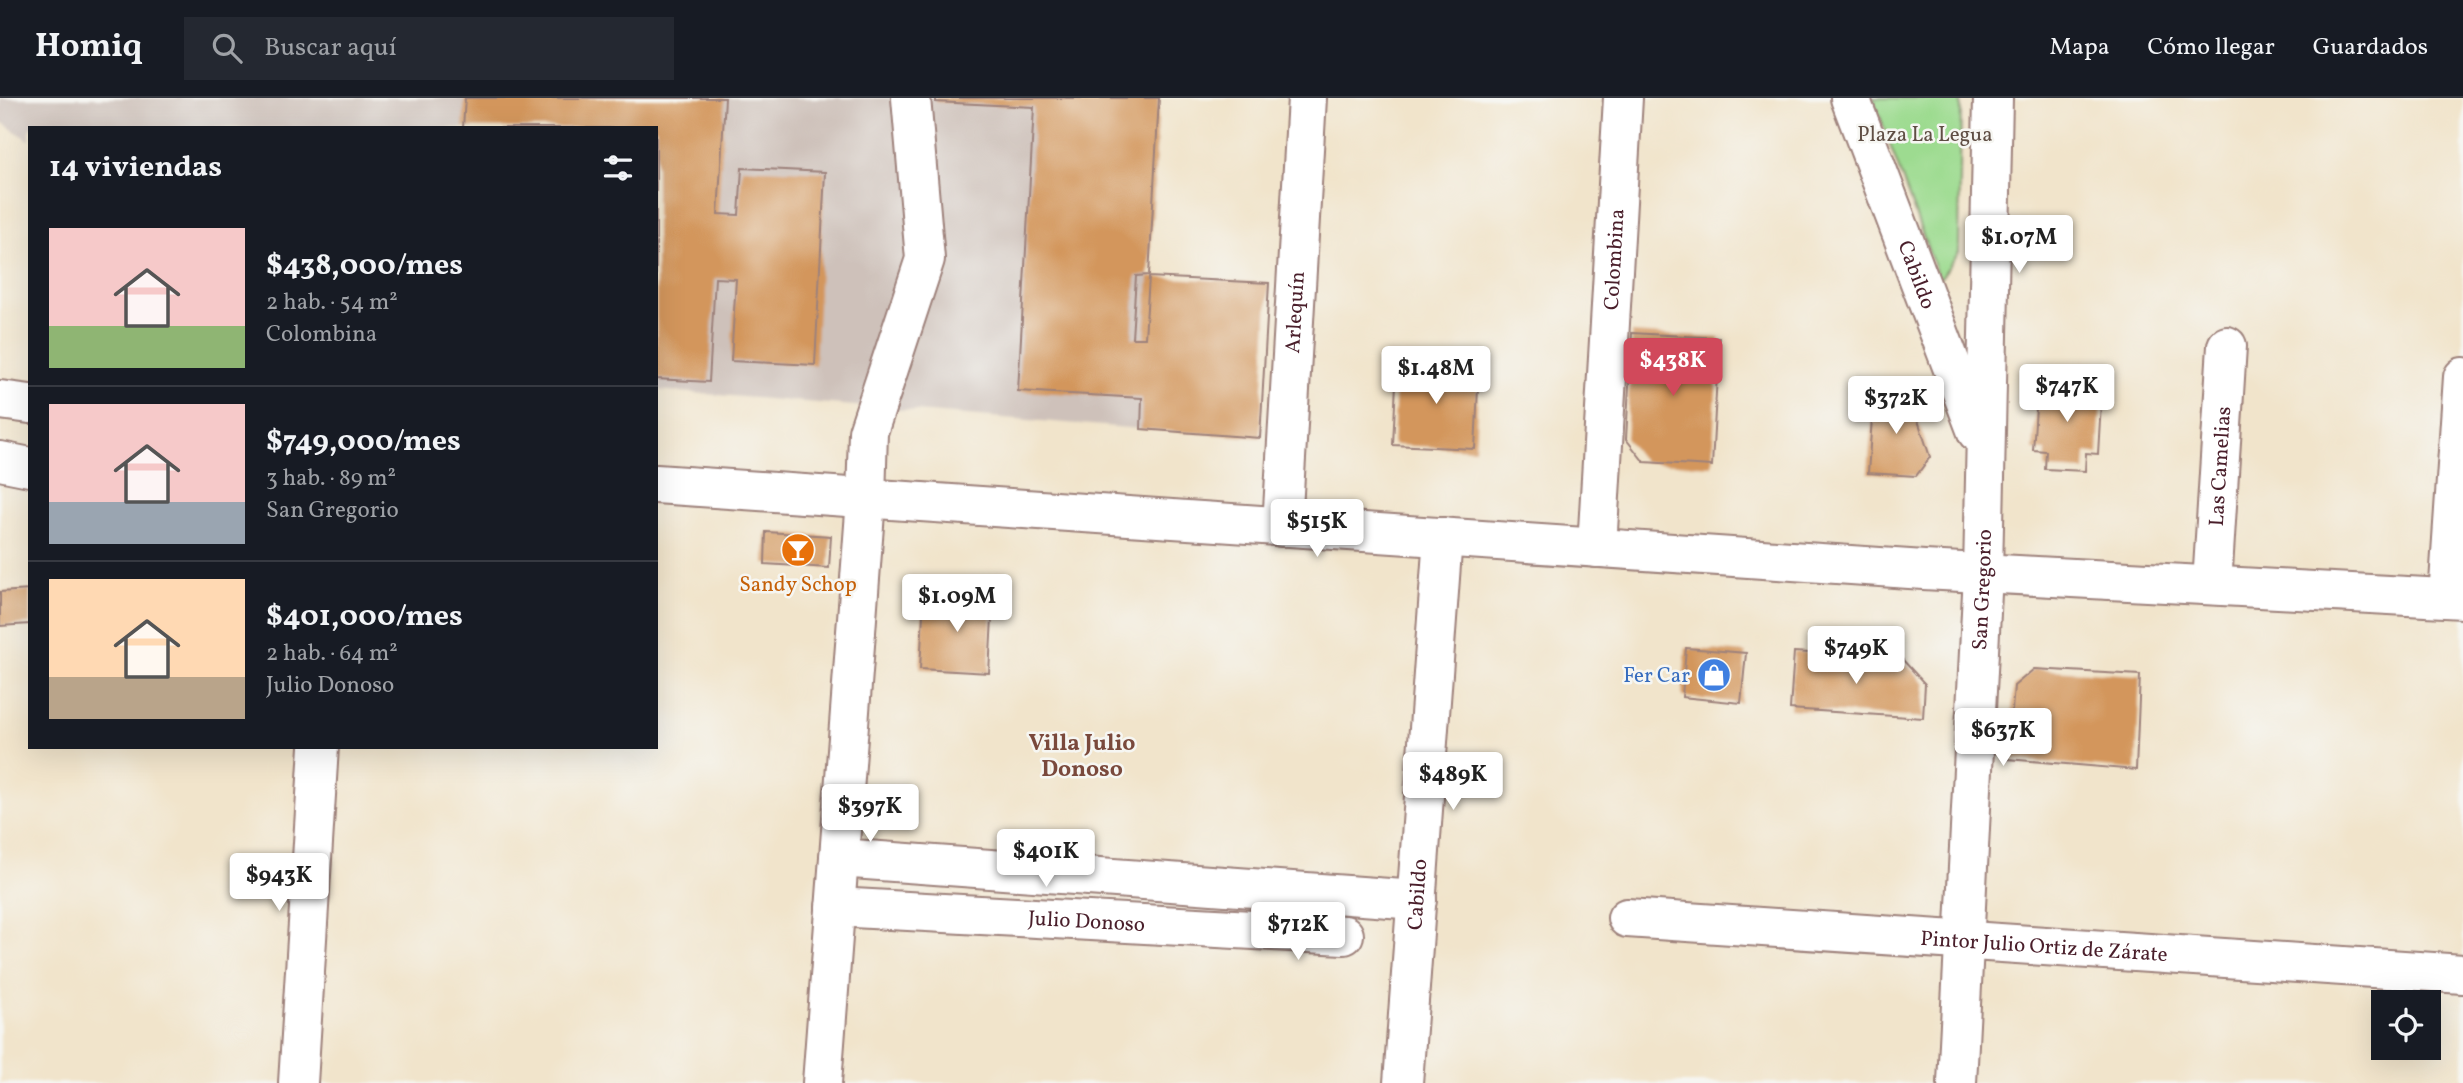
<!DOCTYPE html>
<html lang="es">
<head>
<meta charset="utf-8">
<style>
	body { margin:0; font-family:Vollkorn,serif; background:#242831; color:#f1f3f6; height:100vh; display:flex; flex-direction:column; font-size:26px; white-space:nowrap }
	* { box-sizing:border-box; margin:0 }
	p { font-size:23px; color:#9ea1a6 }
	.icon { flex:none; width:38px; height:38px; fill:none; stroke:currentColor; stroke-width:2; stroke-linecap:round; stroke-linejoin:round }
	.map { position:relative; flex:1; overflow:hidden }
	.panel { position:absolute; left:28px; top:28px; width:630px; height:623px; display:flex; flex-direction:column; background:#171b24; border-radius:0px; box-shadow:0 7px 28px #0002 }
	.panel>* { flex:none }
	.buttons { position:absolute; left:2371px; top:892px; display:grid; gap:14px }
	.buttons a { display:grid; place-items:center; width:70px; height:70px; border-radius:0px; background:#171b24; box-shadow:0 7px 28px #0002; font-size:35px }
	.price { position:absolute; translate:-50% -60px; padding:0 16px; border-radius:7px; background:#fff; color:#222; font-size:23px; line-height:46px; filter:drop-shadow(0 2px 4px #0008) }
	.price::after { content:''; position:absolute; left:50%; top:42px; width:21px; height:16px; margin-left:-10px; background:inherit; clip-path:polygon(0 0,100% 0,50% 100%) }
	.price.on { background:#d1495b; color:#fff }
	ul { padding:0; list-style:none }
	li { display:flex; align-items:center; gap:21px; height:175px; padding:0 21px }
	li+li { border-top:2px solid #363941 }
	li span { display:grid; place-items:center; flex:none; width:196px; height:140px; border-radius:0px; color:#555 }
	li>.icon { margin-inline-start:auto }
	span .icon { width:84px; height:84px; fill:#fffc; stroke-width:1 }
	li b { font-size:30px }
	h2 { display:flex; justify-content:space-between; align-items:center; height:84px; padding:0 21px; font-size:30px }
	header { display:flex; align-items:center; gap:42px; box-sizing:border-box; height:98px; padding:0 35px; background:#171b24; border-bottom:2px solid #363941 }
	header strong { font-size:33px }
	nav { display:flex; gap:38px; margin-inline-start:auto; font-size:24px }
	.search { width:490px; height:63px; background:#242831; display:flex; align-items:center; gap:18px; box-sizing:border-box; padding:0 24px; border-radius:0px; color:#9ea1a6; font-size:26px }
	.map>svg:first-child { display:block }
	.industrial { fill:#cec1ba }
	.green { fill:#9ddb90; stroke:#747d5e; stroke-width:2 }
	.building { fill:#d3965c }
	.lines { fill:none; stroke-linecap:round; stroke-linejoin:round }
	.minor-casing { stroke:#9e827b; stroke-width:42 }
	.major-casing { stroke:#9e827b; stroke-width:42 }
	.minor { stroke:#fff; stroke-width:38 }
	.major { stroke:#fff; stroke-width:38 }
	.labels { text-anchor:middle; stroke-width:5; stroke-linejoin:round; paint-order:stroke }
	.park-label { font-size:21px; fill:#5f4e44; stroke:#f6f6f2 }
	.street-label { font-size:21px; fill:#4a1f2b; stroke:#f6f6f2 }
	.food-label { font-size:21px; fill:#c56008; stroke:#f6f6f2 }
	.shop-label { font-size:21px; fill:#366cbe; stroke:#f6f6f2; text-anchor:end }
	.neighbourhood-label { font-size:23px; font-weight:bold; fill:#7a493c; stroke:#f6f6f2 }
</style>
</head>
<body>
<header>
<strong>Homiq</strong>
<div class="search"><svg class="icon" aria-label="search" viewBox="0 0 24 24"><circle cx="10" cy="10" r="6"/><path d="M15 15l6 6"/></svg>Buscar aquí</div>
<nav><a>Mapa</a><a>Cómo llegar</a><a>Guardados</a></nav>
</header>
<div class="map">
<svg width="2463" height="985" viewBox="0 0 2463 985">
	<rect width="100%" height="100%" fill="#f6f6f2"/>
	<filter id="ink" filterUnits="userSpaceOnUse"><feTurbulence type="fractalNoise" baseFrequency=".0143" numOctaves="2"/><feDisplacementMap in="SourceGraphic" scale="14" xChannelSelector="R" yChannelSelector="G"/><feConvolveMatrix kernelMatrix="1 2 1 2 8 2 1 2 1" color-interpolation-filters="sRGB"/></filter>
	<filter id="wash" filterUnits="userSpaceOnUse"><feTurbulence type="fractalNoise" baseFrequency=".00686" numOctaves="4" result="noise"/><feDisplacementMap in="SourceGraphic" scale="28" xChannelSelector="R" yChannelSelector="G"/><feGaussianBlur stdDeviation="1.57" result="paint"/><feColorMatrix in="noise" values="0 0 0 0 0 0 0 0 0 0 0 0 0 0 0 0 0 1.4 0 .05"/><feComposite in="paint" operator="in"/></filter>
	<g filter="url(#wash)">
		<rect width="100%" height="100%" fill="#f1e4cb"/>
		<path class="industrial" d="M0 0H1159L1141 331 656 292V30H30V43L0 23Z"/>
		<path class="green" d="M1873 0H1961L1959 154 1939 182Z"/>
		<g id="blocks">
			<path class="building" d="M465 0H725L718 116 739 117 742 70 825 74 815 267 731 263 736 181 715 180 709 284 656 281V30H463Z
				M936 0H1159L1149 177 1136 178 1132 240H1145L1149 179 1269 185 1260 340 1141 331 1142 300 1018 293 1034 9 936 4Z
				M1632 235 1719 240 1712 368 1644 364 1626 341Z
				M1397 265 1479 269 1475 351 1393 347Z
				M2038 283 2102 287 2098 356 2086 355 2085 373 2045 371 2046 353 2033 352Z
				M1874 293 1909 295 1930 359 1916 378 1868 375Z
				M766 434 831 438 829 470 765 466Z
				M30 492V526L0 528V494Z
				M924 498 993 501 989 575 920 571Z
				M1686 550 1746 555 1741 605 1682 599Z
				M1794 554 1902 561 1925 586 1923 620 1790 611Z
				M2034 571 2140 577 2136 672 2008 661 2014 588Z"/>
		</g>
	</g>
	<g filter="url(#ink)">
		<use href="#blocks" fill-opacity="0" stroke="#9e827b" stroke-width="2"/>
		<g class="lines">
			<g class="minor-casing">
				<g id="minor">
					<path id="s1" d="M1850 0 1977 334"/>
					<path id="s2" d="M1282 429 1307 0"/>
					<path id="s3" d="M1597 450 1623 0"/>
					<path id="s4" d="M2212 487 2227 248"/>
					<path d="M2448 500 2463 279"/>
					<path d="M839 760 1417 802"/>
					<path id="s5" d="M835 809 1344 837"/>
					<path id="s6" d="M1627 820 2463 876"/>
					<path d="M298 985 319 649"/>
					<path d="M822 985 866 401 868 334 925 161 911 0"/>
					<path id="s7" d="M1403 985 1443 439"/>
					<path id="s8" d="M1957 985 1983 475 1993 0"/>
				</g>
			</g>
			<g class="major-casing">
				<path id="major" d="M0 302 30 306
					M0 363 30 369
					M656 386 1924 472 2463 501"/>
			</g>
			<use href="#minor" class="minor"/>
			<use href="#major" class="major"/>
		</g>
	</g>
	<defs>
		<g id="bar-disc" transform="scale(1.75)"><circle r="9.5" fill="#e8710a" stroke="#f6f6f2"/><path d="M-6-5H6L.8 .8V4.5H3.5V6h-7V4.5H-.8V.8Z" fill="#fff"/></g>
		<g id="shop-disc" transform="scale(1.75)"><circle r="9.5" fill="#3f7fe0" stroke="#f6f6f2"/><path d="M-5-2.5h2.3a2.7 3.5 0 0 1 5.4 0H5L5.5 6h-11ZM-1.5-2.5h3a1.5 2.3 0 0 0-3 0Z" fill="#fff"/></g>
	</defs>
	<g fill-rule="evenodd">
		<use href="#bar-disc" x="798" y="452"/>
		<use href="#shop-disc" x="1714" y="577"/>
	</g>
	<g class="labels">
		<g class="park-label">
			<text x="1925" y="43">Plaza La Legua</text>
		</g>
		<g class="street-label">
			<text dy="7" stroke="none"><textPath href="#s3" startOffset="289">Colombina</textPath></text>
			<text dy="7" stroke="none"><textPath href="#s1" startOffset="189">Cabildo</textPath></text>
			<text dy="7" stroke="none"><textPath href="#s2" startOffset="215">Arlequín</textPath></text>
			<text dy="7" stroke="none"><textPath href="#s4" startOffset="119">Las Camelias</textPath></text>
			<text dy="7" stroke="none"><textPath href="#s8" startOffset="494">San Gregorio</textPath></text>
			<text dy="7" stroke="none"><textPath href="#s7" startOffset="189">Cabildo</textPath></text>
			<text dy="7" stroke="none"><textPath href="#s5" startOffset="252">Julio Donoso</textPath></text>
			<text dy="7" stroke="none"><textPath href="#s6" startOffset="418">Pintor Julio Ortiz de Zárate</textPath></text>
		</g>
		<g class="food-label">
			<text x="798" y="493">Sandy Schop</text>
		</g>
		<g class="shop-label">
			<text x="1690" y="584">Fer Car</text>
		</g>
		<g class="neighbourhood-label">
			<text x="1082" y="652">Villa Julio<tspan x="1082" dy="26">Donoso</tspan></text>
		</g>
	</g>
</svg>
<div class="buttons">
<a><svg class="icon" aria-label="locate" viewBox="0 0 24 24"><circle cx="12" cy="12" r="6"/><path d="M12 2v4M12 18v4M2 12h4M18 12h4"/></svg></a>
</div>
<b class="price" style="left:2019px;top:177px">$1.07M</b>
<b class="price on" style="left:1673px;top:300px">$438K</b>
<b class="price" style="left:1436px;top:308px">$1.48M</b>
<b class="price" style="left:2067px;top:326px">$747K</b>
<b class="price" style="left:1896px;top:338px">$372K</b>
<b class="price" style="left:1317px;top:461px">$515K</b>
<b class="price" style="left:957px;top:536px">$1.09M</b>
<b class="price" style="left:1856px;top:588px">$749K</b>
<b class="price" style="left:2003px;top:670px">$637K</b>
<b class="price" style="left:1453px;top:714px">$489K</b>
<b class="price" style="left:870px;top:746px">$397K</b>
<b class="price" style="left:1046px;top:791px">$401K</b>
<b class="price" style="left:279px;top:815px">$943K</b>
<b class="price" style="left:1298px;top:864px">$712K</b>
<section class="panel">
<h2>14 viviendas<svg class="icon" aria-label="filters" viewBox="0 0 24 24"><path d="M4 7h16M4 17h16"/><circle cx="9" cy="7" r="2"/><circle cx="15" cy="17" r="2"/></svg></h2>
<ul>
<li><span style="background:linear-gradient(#f6c9c9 70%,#8fb573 0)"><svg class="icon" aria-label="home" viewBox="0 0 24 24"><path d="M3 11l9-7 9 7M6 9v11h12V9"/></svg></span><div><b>$438,000/mes</b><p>2 hab. · 54 m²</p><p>Colombina</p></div></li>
<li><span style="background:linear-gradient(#f6c9c9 70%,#9aa5b1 0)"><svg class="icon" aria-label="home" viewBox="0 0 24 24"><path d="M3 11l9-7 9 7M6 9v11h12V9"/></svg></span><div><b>$749,000/mes</b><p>3 hab. · 89 m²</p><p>San Gregorio</p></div></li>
<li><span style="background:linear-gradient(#ffd9b3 70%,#b9a48a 0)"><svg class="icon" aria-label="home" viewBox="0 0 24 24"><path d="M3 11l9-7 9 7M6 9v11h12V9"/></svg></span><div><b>$401,000/mes</b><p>2 hab. · 64 m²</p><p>Julio Donoso</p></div></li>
</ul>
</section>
</div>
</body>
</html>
